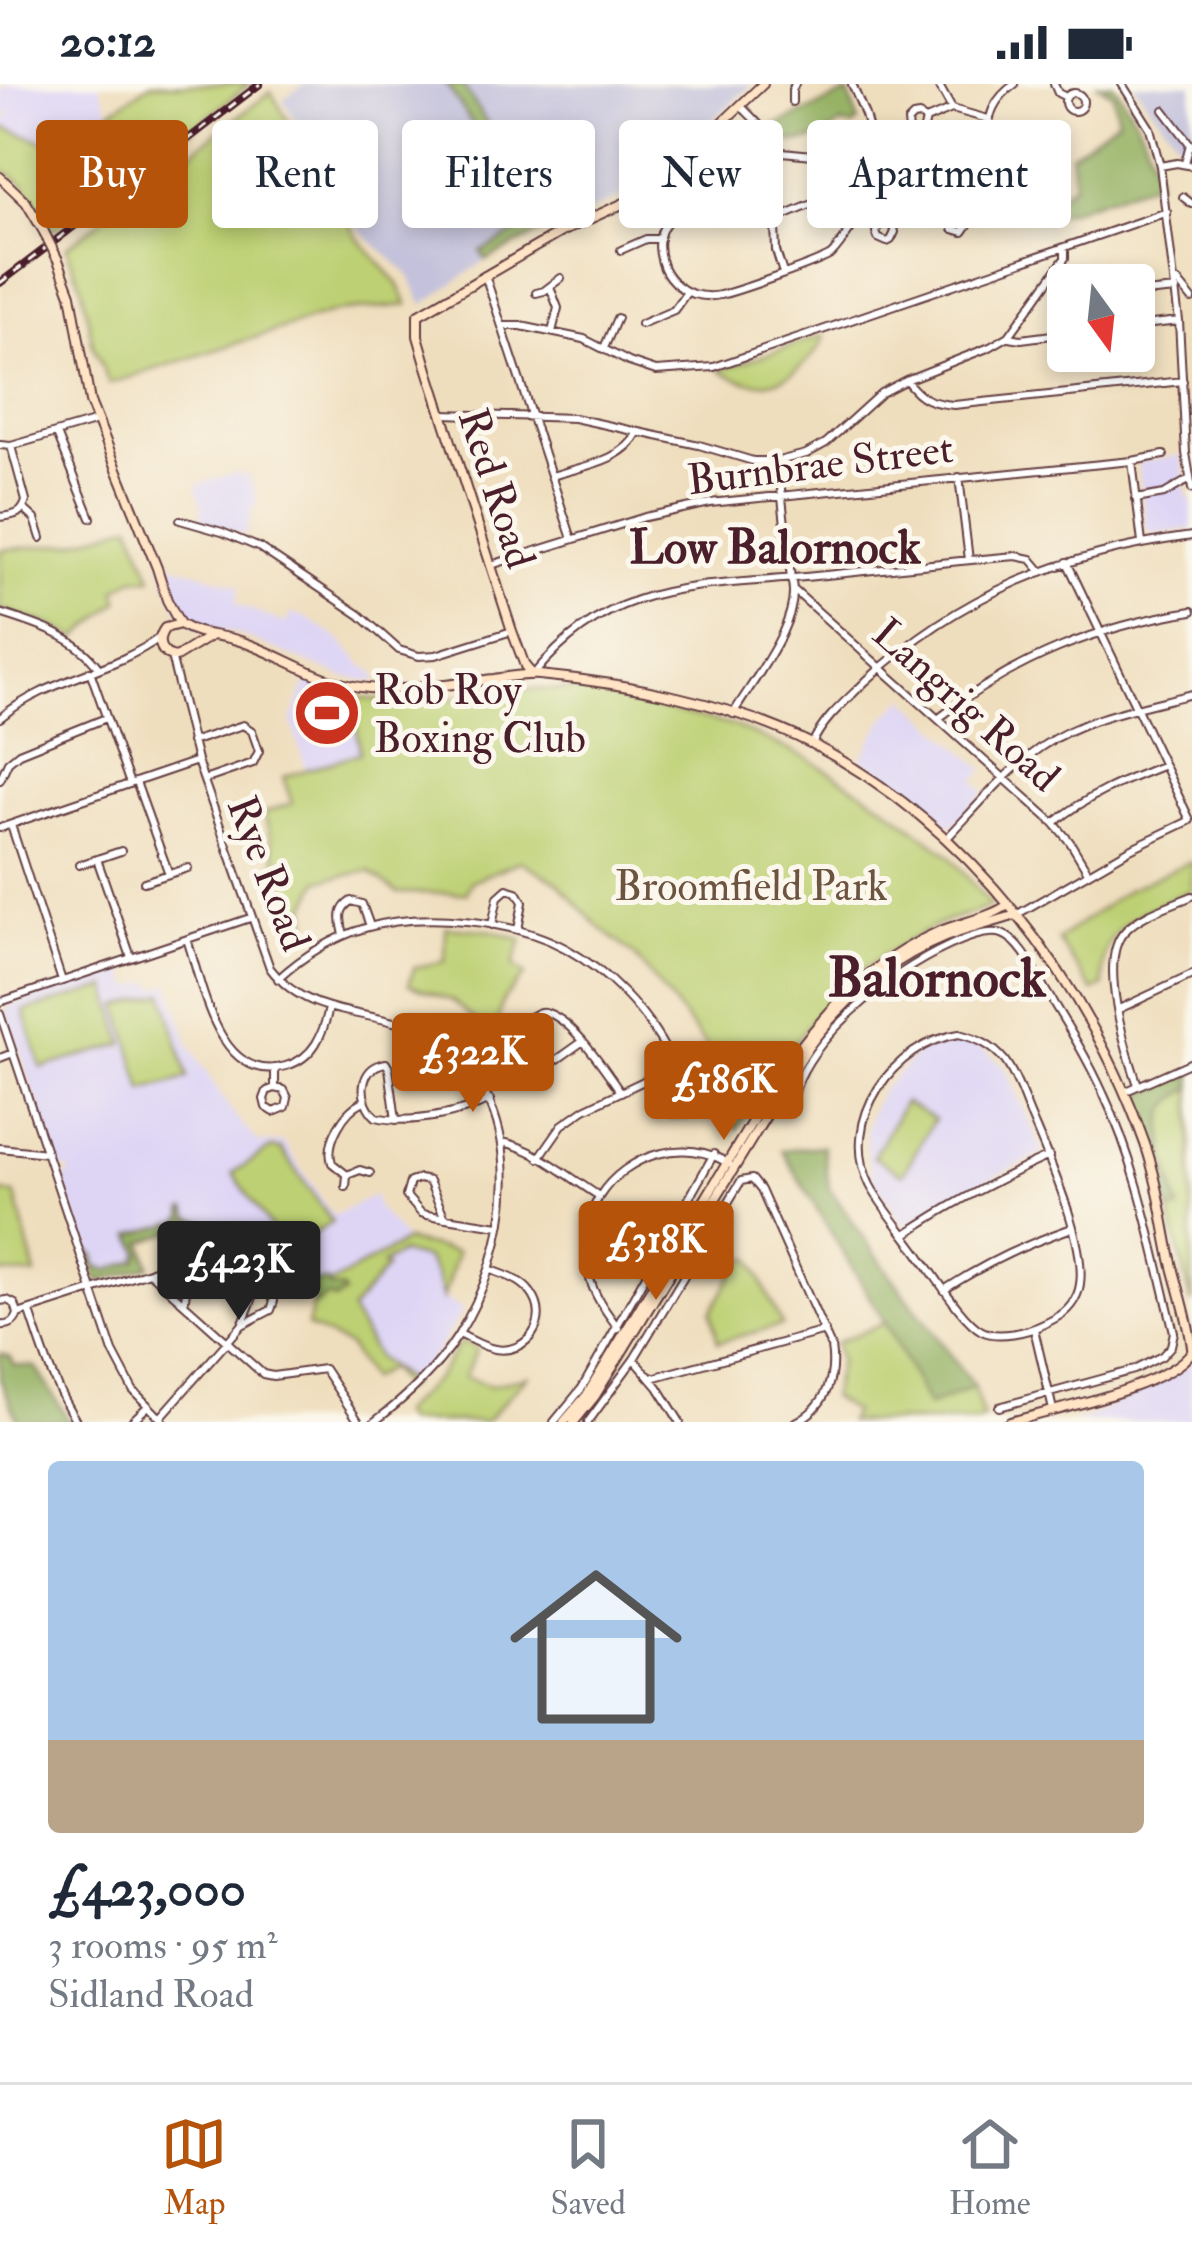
<!DOCTYPE html>
<html lang="en">
<head>
<meta charset="utf-8">
<style>
	body { margin:0; font-family:"IM FELL Double Pica",serif; background:#f2f2f3; color:#1f2937; height:100vh; display:flex; flex-direction:column; font-size:45px; white-space:nowrap }
	* { box-sizing:border-box; margin:0 }
	p { font-size:39px; color:#747a83 }
	.icon { flex:none; width:66px; height:66px; fill:none; stroke:currentColor; stroke-width:2; stroke-linecap:round; stroke-linejoin:round }
	.map { position:relative; height:1338px; overflow:hidden }
	.panel { display:flex; flex-direction:column; background:#fff; flex:1 }
	.panel>* { flex:none }
	.banner { position:absolute; left:36px; top:36px; width:1122px; height:108px; display:flex; gap:24px }
	.needle { width:78px; rotate:165deg }
	.buttons { position:absolute; left:1047px; top:180px; display:grid; gap:24px }
	.buttons a { display:grid; place-items:center; width:108px; height:108px; border-radius:12px; background:#fff; box-shadow:0 6px 18px #0003; font-size:60px }
	.price { position:absolute; translate:-50% -102px; padding:0 27px; border-radius:12px; background:#b45309; color:#fff; font-size:39px; line-height:78px; filter:drop-shadow(0 3px 6px #0008) }
	.price::after { content:''; position:absolute; left:50%; top:72px; width:36px; height:27px; margin-left:-18px; background:inherit; clip-path:polygon(0 0,100% 0,50% 100%) }
	.price.on { background:#222; color:#fff }
	ul { padding:0; list-style:none }
	li { display:grid; align-content:center; gap:24px; height:636px; padding:0 48px }
	li+li { border-top:3px solid #e0e1e3 }
	li span { display:grid; place-items:center; height:372px; border-radius:12px; color:#555 }
	li>.icon { margin-inline-start:auto }
	span .icon { width:216px; height:216px; fill:#fffc; stroke-width:1 }
	li b { font-size:51px }
	.tag { padding:0 42px; border-radius:12px; background:#fff; box-shadow:0 6px 18px #0003; font-size:42px; line-height:108px }
	.tag.on { background:#b45309; color:#fff }
	.status { display:flex; justify-content:space-between; align-items:center; height:84px; padding:0 60px; background:#fff; direction:ltr }
	.status svg { height:33px; fill:currentColor }
	.tabs { display:flex; justify-content:space-around; align-items:center; height:168px; border-top:3px solid #e0e1e3; background:#fff; font-size:33px; color:#747a83 }
	.tabs a { display:grid; justify-items:center; gap:6px }
	.tabs .on { color:#b45309 }
	.map>svg:first-child { display:block }
	.built { fill:#ded5f5 }
	.industrial { fill:#c3c1db }
	.green { fill:#bdd073; stroke:#84784f; stroke-width:3 }
	.forest { fill:#96b265; stroke:#706848; stroke-width:3 }
	.lines { fill:none; stroke-linecap:round; stroke-linejoin:round }
	.street-casing { stroke:#633c41; stroke-width:10 }
	.secondary-casing { stroke:#633c41; stroke-width:12 }
	.street { stroke:#fff; stroke-width:6 }
	.secondary { stroke:#ffe4c6; stroke-width:8 }
	.rail-casing { stroke:#4a1f2b; stroke-width:8 }
	.rail { stroke:#fbf7ec; stroke-width:3; stroke-dasharray:9; stroke-linecap:butt }
	.secondary-bridge-casing { stroke:#633c41; stroke-width:12; stroke-linecap:butt }
	.secondary-bridge { stroke:#ffe4c6; stroke-width:8 }
	.labels { text-anchor:middle; stroke-width:10; stroke-linejoin:round; paint-order:stroke }
	.street-label { font-size:42px; fill:#4a1f2b; stroke:#fbf7ec }
	.poi-label { font-size:42px; fill:#4a1f2b; stroke:#fbf7ec; text-anchor:start }
	.park-label { font-size:42px; fill:#6c5441; stroke:#fbf7ec }
	.quarter-label { font-size:48px; font-weight:bold; fill:#4a1f2b; stroke:#fbf7ec }
	.district-label { font-size:54px; font-weight:bold; fill:#4a1f2b; stroke:#fbf7ec }
</style>
</head>
<body>
<div class="status"><b>20:12</b><svg viewBox="0 0 49 12"><path d="M0 12V9h3v3zM5 12V6h3v6zM10 12V3h3v9zM15 12V0h3v12zM26 1h20v11H26zM47 4h2v5h-2z"/></svg></div>
<div class="map">
<svg width="1192" height="1338" viewBox="0 0 1192 1338">
	<rect width="100%" height="100%" fill="#fbf7ec"/>
	<filter id="ink" filterUnits="userSpaceOnUse"><feTurbulence type="fractalNoise" baseFrequency=".00833" numOctaves="2"/><feDisplacementMap in="SourceGraphic" scale="24" xChannelSelector="R" yChannelSelector="G"/><feConvolveMatrix kernelMatrix="1 2 1 2 8 2 1 2 1" color-interpolation-filters="sRGB"/></filter>
	<filter id="wash" filterUnits="userSpaceOnUse"><feTurbulence type="fractalNoise" baseFrequency=".004" numOctaves="4" result="noise"/><feDisplacementMap in="SourceGraphic" scale="48" xChannelSelector="R" yChannelSelector="G"/><feGaussianBlur stdDeviation="2.7" result="paint"/><feColorMatrix in="noise" values="0 0 0 0 0 0 0 0 0 0 0 0 0 0 0 0 0 1.4 0 .05"/><feComposite in="paint" operator="in"/></filter>
	<g filter="url(#wash)">
		<rect width="100%" height="100%" fill="#efdebd"/>
		<path class="built" d="M9 0H100L109 27 102 33 81 37 52 60 0 42V38L9 32 0 21V7Z
			M1182 371 1185 406 1192 421V445L1153 450 1147 446 1138 378Z
			M234 389 249 392 257 413 245 452 200 435 202 423 196 401Z
			M160 476 240 502 236 520 286 540 292 529 307 534 340 556 363 581 376 589 378 598 343 593 232 548 192 541 177 523Z
			M308 594 353 613 360 669 306 686 291 635Z
			M905 614 985 686 975 696 985 707 955 740H948L906 705 861 675 883 636Z
			M124 885 132 904 153 897 156 904 170 899 190 963 233 1030 259 1059 284 1058 333 1132 375 1111 377 1123 406 1157 457 1168 443 1214 463 1226 435 1270 404 1305 388 1284 369 1296 348 1262 307 1242 315 1208 266 1165 235 1174 195 1141 143 1158 150 1182 100 1198 98 1196 88 1170V1156L83 1154 63 1096 70 1089 68 1084 60 1086 6 926 9 922Z
			M959 958 981 963 1005 984 1042 1065 1041 1071 963 1107 908 1142 904 1141 874 1097 867 1070 866 1047 870 1029 881 1007 917 969 937 959Z
			M1192 1280V1338H1074L1090 1333Z"/>
		<path class="industrial" d="M305 0H446L537 137 481 167 486 176 423 221 409 191 360 147 283 15Z
			M462 0H752L639 105 553 143Z
			M1133 0H1192V75Z"/>
		<path class="green" d="M150 0H250L159 71 53 146 24 100 0 84V42L52 60 81 37 102 33Z
			M271 8 357 153 398 200 408 221 335 228 109 300 93 262 82 204 66 163Z
			M824 251V256C799 295 763 313 720 286Z
			M131 440 152 494H134L116 506 119 517 77 554 56 543 0 525V466L73 459Z
			M530 605 579 606 734 642 807 674 883 720 949 771 991 822C978 829 962 831 947 837 930 844 913 854 897 863 825 903 779 977 737 1045L725 1030 671 1034 668 1028 728 989 634 871 598 842 557 798 520 777 472 797 466 809H398L369 787 320 796 307 821 308 838 294 841 264 729 292 719 283 693 360 669 353 613 408 619Z
			M1192 777V806C1145 827 1095 839 1104 902L1093 907 1058 856 1128 805Z
			M446 843 493 847 522 856 513 882 525 891 503 916 494 952 453 917 409 900 414 884 445 877Z
			M108 903 124 960 41 984 24 927Z
			M164 909 188 994 143 1007 119 922Z
			M1192 988V1220L1140 1011Z
			M904 1018 934 1035 903 1090 873 1073Z
			M271 1064 281 1065 332 1138 287 1168 233 1089Z
			M0 1107 16 1111 36 1191 0 1189Z
			M406 1157 457 1168 443 1215 436 1191 426 1175 401 1169 382 1180 386 1184 351 1227 377 1274 409 1299 404 1305 388 1284 369 1296 348 1262 307 1242 316 1208Z
			M751 1174 782 1241 718 1258 711 1228 741 1176Z
			M885 1239 928 1322 974 1303 983 1334 978 1338H848L853 1328 831 1313 839 1278 835 1259Z
			M465 1259 477 1265 464 1293 490 1302 527 1292 485 1338H405L400 1331 403 1326 437 1294 458 1261Z"/>
		<path class="forest" d="M446 0H462L553 143 486 176 481 168 537 137Z
			M1098 0H1113C1137 33 1150 57 1157 97L1039 136 1037 129 1074 99 1070 70 1118 35 1113 10Z
			M848 9 859 38 852 43 840 40C821 58 799 62 774 54L771 44Z
			M1192 989V1004C1184 1009 1175 1014 1169 1022 1154 1043 1173 1100 1179 1126L1170 1128 1139 1012Z
			M728 990 752 1021 737 1045 725 1030 671 1034 668 1028Z
			M823 1062 829 1104 891 1192 974 1303 928 1322 885 1239 782 1066Z
			M187 1125 191 1134 214 1141 230 1160 253 1164 264 1160 275 1163 311 1198H328L330 1204 342 1205 344 1210 335 1216 327 1213 312 1222 315 1208 267 1165 235 1174 194 1140 143 1158 150 1182 100 1198 98 1196 88 1167 94 1170 98 1184 104 1183 106 1187 138 1176V1171L141 1169 132 1151 181 1137 185 1132 184 1126Z
			M0 1269 11 1273 14 1281 35 1283 70 1338H19L0 1295Z"/>
	</g>
	<g filter="url(#ink)">
		<g class="lines">
			<g class="street-casing">
				<path id="street" d="M852 0 865 31 876 73 893 105
					M938 0 952 25 988 35
					M1054 0 1058 9 1066 13
					M1122 0 1150 44 1160 82 1179 237 1186 369 1192 405
					M1065 18a9 9 0 1 1 18 0a9 9 0 1 1-18 0Z
					M792 18V6L795 0
					M740 21C751 33 771 48 771 65 772 86 734 103 718 111 686 125 648 132 662 179 666 193 679 205 693 210 701 212 712 213 720 211 735 208 824 177 832 170 851 150 860 122 886 108 898 103 909 107 922 107 940 106 958 99 971 86 1000 58 973 29 1015 0
					M1164 26 1190 60 1185 79
					M926 36 923 49 915 51 909 47 908 38 913 33 919 32 926 36 952 25
					M772 67 813 71 815 76 825 79 831 74V67L827 62 819 61 813 71
					M982 75 1015 91 1018 100 1022 103 1035 97 1033 87 1028 85 1015 91
					M1160 82 1177 79 1192 82
					M947 103 958 133 967 136 968 141 963 148 953 145 952 138 958 133
					M1183 113 1192 120
					M865 124 880 141 886 139 893 143 895 148 891 156 887 158 878 154 876 148 880 141
					M621 166 646 155H660
					M783 189 776 167 775 142 784 132 810 121 830 127 850 144
					M485 191 572 455
					M1178 198 1192 215
					M550 203 558 224 552 248
					M536 209 544 207 561 194
					M1134 210 1176 206
					M641 240 674 226 687 208
					M502 242H521L584 255 629 278 656 287 714 283 1167 128
					M1134 242 1179 237
					M1010 253 1021 255 1060 250
					M604 264 617 234
					M906 296C920 315 930 319 954 321L1183 297
					M443 330 574 334 699 361 753 377H778L806 370 826 359 881 309 906 296 990 263 1009 252 1065 174V164
					M57 350 91 434
					M0 361 11 362 97 337
					M1132 377 1142 459
					M552 392C582 382 623 378 638 348
					M959 393 969 476
					M1136 415 1164 410 1188 396
					M24 425 35 435 41 454
					M0 433C14 431 22 431 26 417L11 362
					M180 436 222 448 260 464 360 531 399 566 419 572 436 571 512 547
					M1067 478 1190 736
					M491 481 645 433 710 419 1132 377 1164 371
					M795 507 1054 739 1070 758 1088 788
					M0 529C35 540 76 552 98 583
					M171 572 197 677 270 884C314 943 386 919 442 960 535 1027 511 1168 457 1253 435 1287 406 1314 374 1338
					M90 587 130 700
					M533 591C561 557 595 530 637 516 686 499 743 499 794 494 868 487 942 478 1016 472L1031 475 1042 488
					M733 630C753 596 804 534 791 495L778 377
					M0 634C46 595 111 589 159 554
					M939 634C1015 575 1098 542 1192 527
					M191 658 243 641 252 647 259 667 253 679 204 696
					M812 660C824 634 846 617 866 597 961 509 1064 469 1192 452
					M0 696 8 678 19 669 106 634
					M136 698 169 790
					M1054 739C1088 711 1123 697 1164 681
					M11 741 62 897
					M0 744 197 677
					M946 755C976 724 1005 688 1041 663 1084 633 1142 623 1192 610
					M97 775 131 873
					M79 781 121 767
					M144 798 188 784
					M1016 831 1130 765 1189 737
					M492 841 498 813 507 805 517 808 523 818 518 846
					M344 851C341 837 337 826 351 817L362 820 370 842
					M187 855C202 899 218 1002 286 982 314 974 323 950 329 924
					M278 895C303 872 332 854 365 844 421 827 513 836 565 864 608 888 644 925 667 968L662 985 652 993 585 1025 562 1041 539 1074
					M0 918 250 834
					M1119 925 1192 891
					M0 930 113 1268 133 1306 164 1338
					M959 950C978 955 992 961 1005 977 1017 993 1024 1017 1032 1035 1048 1073 1094 1173 1077 1211 1070 1227 1059 1233 1044 1240 1028 1248 998 1255 982 1247 963 1237 936 1193 923 1176 908 1153 882 1124 870 1101 838 1036 894 959 959 950Z
					M582 958 558 975 547 978C533 965 526 952 530 933 537 929 540 926 548 929 575 938 605 986 621 1008
					M0 974 13 969
					M275 984V1004L267 1007 264 1015 266 1023 274 1028 286 1023 288 1014 284 1006 275 1004
					M1138 1001C1126 966 1097 875 1125 847 1142 829 1170 822 1192 812
					M1124 1008 1192 978
					M794 1011C806 963 862 916 901 889 922 875 978 842 1002 850 1022 857 1036 890 1046 907 1067 941 1088 975 1104 1011 1139 1085 1154 1169 1174 1248L1171 1262 1162 1272 1134 1286 999 1323
					M396 1036 389 984 386 979C358 983 358 1017 376 1033 409 1041 460 1030 490 1016
					M502 1058C536 1064 570 1094 599 1112
					M0 1064 47 1069
					M347 1091 332 1079C325 1058 344 1026 364 1017
					M346 1103 347 1091 360 1086 370 1089
					M445 1134 429 1097 419 1095 410 1098 406 1112 421 1129 427 1131 499 1142
					M906 1150C952 1119 998 1095 1049 1072
					M151 1187 175 1179 185 1182 189 1192 184 1219
					M944 1206C985 1179 1026 1160 1072 1144
					M0 1217 7 1216 15 1220 18 1230
					M30 1228C43 1267 54 1304 77 1338
					M0 1241C10 1242 15 1239 18 1230L149 1188 263 1290 273 1292 324 1285 359 1338
					M618 1244C607 1228 595 1214 590 1195 584 1171 585 1135 599 1113 626 1070 686 1052 729 1080
					M1034 1245 1053 1326
					M459 1250C471 1255 482 1263 495 1265 527 1271 552 1236 531 1209 521 1195 504 1191 489 1185
					M634 1275 658 1303 680 1338
					M652 1294 825 1247
					M160 1334 242 1241 254 1211 262 1207 270 1209 274 1217 271 1226 242 1241
					M131 1338 147 1323
					M554 1338 582 1304 714 1070
					M588 1338 634 1275 741 1097 752 1095 761 1106 831 1263C836 1294 826 1323 796 1338"/>
			</g>
			<g class="secondary-casing">
				<path id="secondary" d="M0 93 26 118 44 148
					M58 176 71 210 90 318 157 484 167 516 180 540
					M212 551 176 573C160 571 155 557 165 544L180 540C198 552 220 550 240 557 277 569 312 593 349 601 395 611 448 600 494 595 508 593 524 590 539 591 626 599 731 619 810 659 968 740 1086 895 1145 1060 1158 1097 1163 1137 1171 1175 1178 1204 1188 1233 1192 1263
					M532 590 525 582 512 547 428 286 418 252V231L561 148 635 114 666 92 763 0
					M564 1338 587 1311 785 983C829 924 869 879 938 848 961 838 987 835 1008 821
					M574 1338 595 1312 808 963C844 915 889 876 945 853 968 844 992 839 1016 831
					M1010 1338C1053 1326 1169 1303 1192 1267"/>
			</g>
			<use href="#street" class="street"/>
			<use href="#secondary" class="secondary"/>
			<g class="rail-casing">
				<path id="rail" d="M0 199 260 0"/>
			</g>
			<use href="#rail" class="rail"/>
			<g class="secondary-bridge-casing">
				<path id="secondary-bridge" d="M44 148 58 176"/>
			</g>
			<use href="#secondary-bridge" class="secondary-bridge"/>
		</g>
	</g>
	<defs>
		<g id="stadium-disc" transform="scale(3.45)"><circle r="9.5" fill="#c8321e" stroke="#fbf7ec"/><path d="M0-5a6.5 5 0 1 0 0 10a6.5 5 0 1 0 0-10ZM-3.5-1.8h7v3.6h-7Z" fill="#fff"/></g>
	</defs>
	<g fill-rule="evenodd">
		<use href="#stadium-disc" x="327" y="629"/>
	</g>
	<g class="labels">
		<g class="street-label">
			<text transform="translate(820 379) rotate(-7)" y="15">Burnbrae Street</text>
			<text transform="translate(498 404) rotate(72)" y="15">Red Road</text>
			<text transform="translate(967 620) rotate(42)" y="15">Langrig Road</text>
			<text transform="translate(270 789) rotate(69)" y="15">Rye Road</text>
		</g>
		<g class="poi-label">
			<text x="374" y="620">Rob Roy<tspan x="374" dy="48">Boxing Club</tspan></text>
		</g>
		<g class="park-label">
			<text x="751" y="816">Broomfield Park</text>
		</g>
		<g class="quarter-label">
			<text x="775" y="479">Low Balornock</text>
		</g>
		<g class="district-label">
			<text x="937" y="912">Balornock</text>
		</g>
	</g>
</svg>
<div class="buttons">
<a><svg class="needle" viewBox="-14 -14 28 28"><path d="M0-13l5 13h-10z" fill="#e53935"/><path d="M0 13l5-13h-10z" fill="#747a83"/></svg></a>
</div>
<b class="price" style="left:473px;top:1031px">£322K</b>
<b class="price" style="left:724px;top:1059px">£186K</b>
<b class="price" style="left:656px;top:1219px">£318K</b>
<b class="price on" style="left:239px;top:1239px">£423K</b>
<div class="banner">
<a class="tag on">Buy</a>
<a class="tag">Rent</a>
<a class="tag">Filters</a>
<a class="tag">New</a>
<a class="tag">Apartment</a>
</div>
</div>
<section class="panel">
<ul>
<li><span style="background:linear-gradient(#a9c7e8 75%,#b9a48a 0)"><svg class="icon" aria-label="home" viewBox="0 0 24 24"><path d="M3 11l9-7 9 7M6 9v11h12V9"/></svg></span><div><b>£423,000</b><p>3 rooms · 95 m²</p><p>Sidland Road</p></div></li>
</ul>
</section>
<nav class="tabs">
<a class="on"><svg class="icon" aria-label="map" viewBox="0 0 24 24"><path d="M3 6l6-2 6 2 6-2v14l-6 2-6-2-6 2zM9 4v14M15 6v14"/></svg>Map</a>
<a><svg class="icon" aria-label="saved" viewBox="0 0 24 24"><path d="M7 4h10v16l-5-4-5 4z"/></svg>Saved</a>
<a><svg class="icon" aria-label="home" viewBox="0 0 24 24"><path d="M3 11l9-7 9 7M6 9v11h12V9"/></svg>Home</a>
</nav>
</body>
</html>
